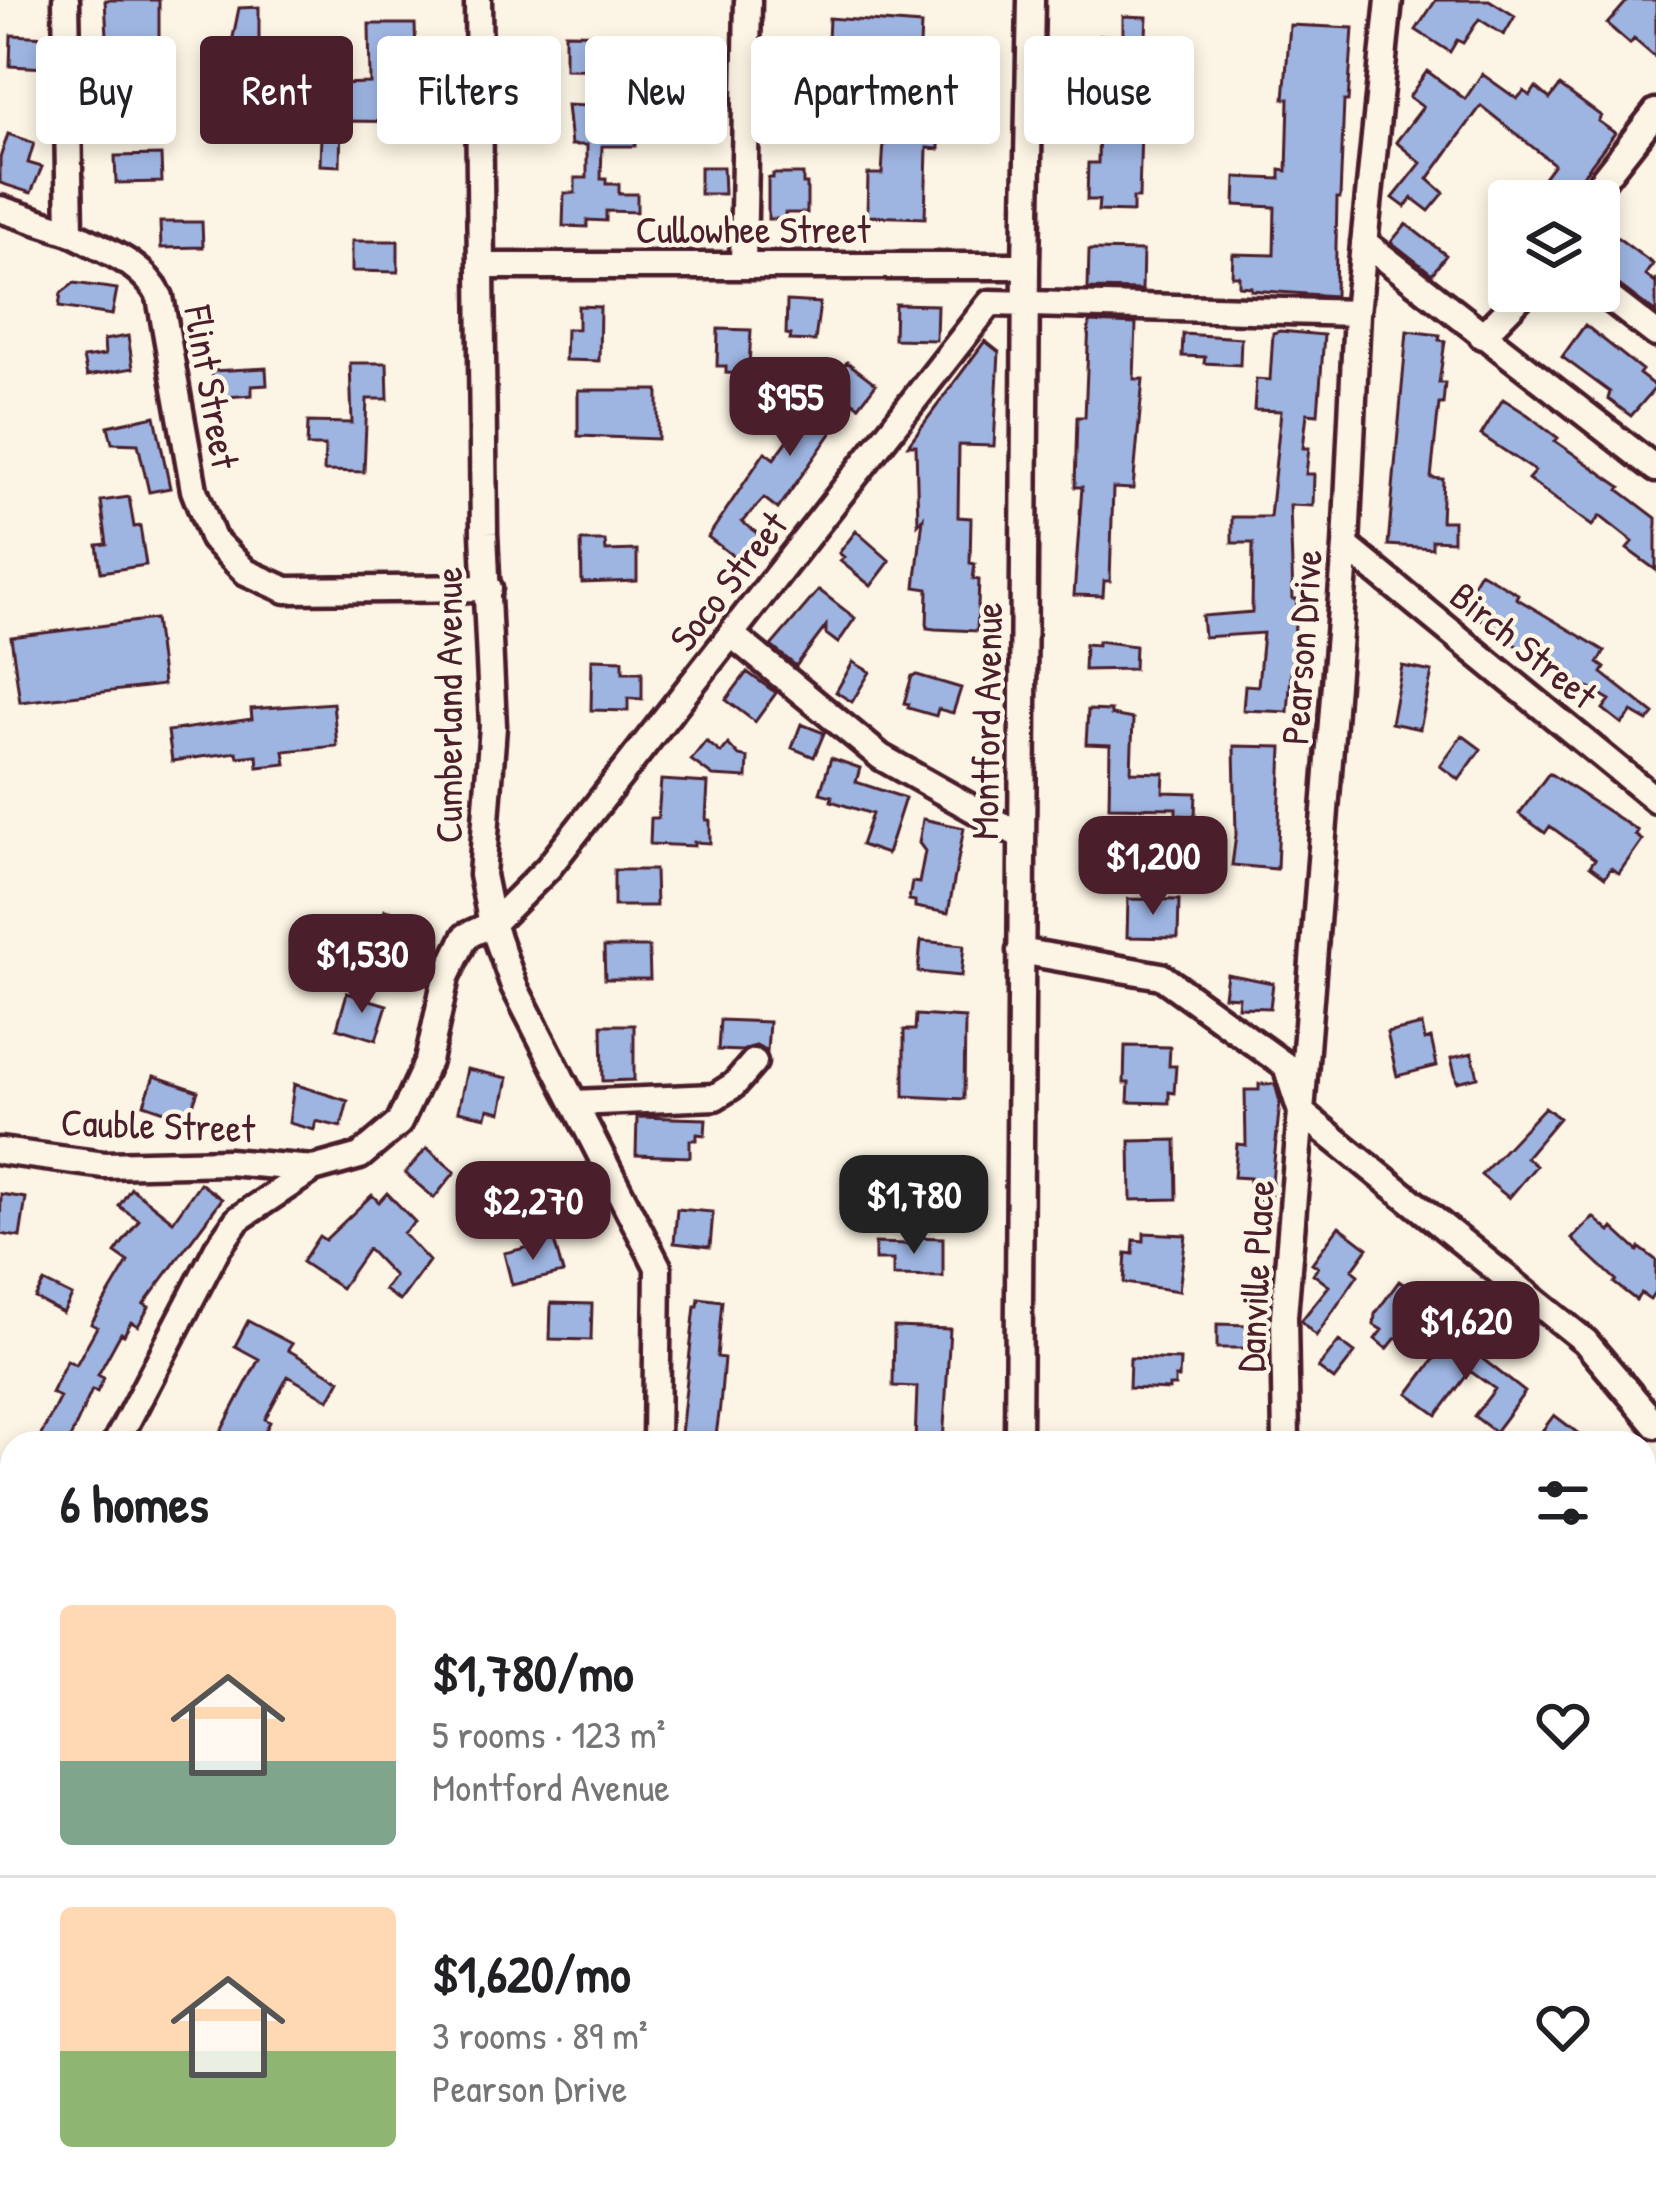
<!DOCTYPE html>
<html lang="en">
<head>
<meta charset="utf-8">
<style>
	body { margin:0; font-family:"Patrick Hand",sans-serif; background:#f2f2f2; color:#202124; height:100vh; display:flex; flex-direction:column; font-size:45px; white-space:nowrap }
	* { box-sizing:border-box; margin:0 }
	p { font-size:39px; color:#757577 }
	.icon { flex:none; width:66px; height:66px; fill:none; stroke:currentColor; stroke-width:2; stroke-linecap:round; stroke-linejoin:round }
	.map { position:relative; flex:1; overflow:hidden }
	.drawer { position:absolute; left:0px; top:1431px; width:1656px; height:771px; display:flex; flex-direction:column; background:#fff; border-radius:36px 36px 0 0; box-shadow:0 6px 18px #0003 }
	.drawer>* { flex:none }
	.hud { position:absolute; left:36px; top:36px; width:1584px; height:108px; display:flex; gap:24px }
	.fabs { position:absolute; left:1488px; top:180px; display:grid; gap:24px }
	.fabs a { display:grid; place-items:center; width:132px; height:132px; border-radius:12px; background:#fff; box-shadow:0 6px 18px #0003; font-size:60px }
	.price { position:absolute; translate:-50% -102px; padding:0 27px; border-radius:24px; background:#4a1f2b; color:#fff; font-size:39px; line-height:78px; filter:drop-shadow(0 3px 6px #0008) }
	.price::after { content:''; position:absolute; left:50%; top:72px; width:36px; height:27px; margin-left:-18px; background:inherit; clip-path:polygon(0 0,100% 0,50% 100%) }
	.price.active { background:#222; color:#fff }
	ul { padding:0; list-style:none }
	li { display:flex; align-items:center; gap:36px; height:300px; padding:0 60px }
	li+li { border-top:3px solid #e0e0e0 }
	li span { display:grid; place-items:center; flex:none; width:336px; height:240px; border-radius:12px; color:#555 }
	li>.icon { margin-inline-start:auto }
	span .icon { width:144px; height:144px; fill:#fffc; stroke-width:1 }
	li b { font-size:51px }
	h2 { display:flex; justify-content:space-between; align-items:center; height:144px; padding:0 60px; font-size:51px }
	.tag { padding:0 42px; border-radius:12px; background:#fff; box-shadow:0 6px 18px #0003; font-size:42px; line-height:108px }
	.tag.active { background:#4a1f2b; color:#fff }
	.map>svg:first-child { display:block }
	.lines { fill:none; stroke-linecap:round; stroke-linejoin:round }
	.stream { stroke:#6d899a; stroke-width:6 }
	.building { fill:#9eb5e2; stroke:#4a1f2b; stroke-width:3 }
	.minor-casing { stroke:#4a1f2b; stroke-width:33 }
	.minor { stroke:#fcf5e5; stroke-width:24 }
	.labels { text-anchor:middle; stroke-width:9; stroke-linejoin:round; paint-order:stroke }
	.street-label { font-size:39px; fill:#4a1f2b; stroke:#fcf5e5 }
</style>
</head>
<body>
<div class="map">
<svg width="1656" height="2200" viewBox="0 0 1656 2200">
	<rect width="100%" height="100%" fill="#fcf5e5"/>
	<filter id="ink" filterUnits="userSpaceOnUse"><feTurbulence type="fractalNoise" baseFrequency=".00833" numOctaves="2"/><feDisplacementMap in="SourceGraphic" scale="24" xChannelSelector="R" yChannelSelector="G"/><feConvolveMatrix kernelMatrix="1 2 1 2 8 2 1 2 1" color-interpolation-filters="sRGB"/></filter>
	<g filter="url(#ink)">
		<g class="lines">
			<path class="stream" d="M0 2014 12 2024
				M48 2190 49 2200"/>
		</g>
		<path class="building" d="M105 0H159V64H141L140 108 115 107 116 63H103V36H107Z
			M1436 0H1489L1515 16 1504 35 1479 19 1463 43 1457 40 1450 52 1416 30Z
			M1628 0H1656V58L1634 39 1630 44 1607 24Z
			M259 7V52L243 57 231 47 239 8Z
			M1123 16 1147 17 1146 35 1152 36 1151 57H1145V67H1131L1130 117H1137V129H1141L1139 198H1133V212L1098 211 1099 200H1087L1088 163H1098L1101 35 1123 36Z
			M829 18 921 25 918 87 892 85 893 67 827 64Z
			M369 24H415L417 83H427V122L341 121 340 166 320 165 322 103H300V85L370 83Z
			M1290 25 1353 28 1348 101H1344L1340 198H1337L1335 296 1251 290V287L1239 286V276H1232L1233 254 1274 255 1275 207 1235 205 1236 177 1280 179V170L1287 171 1289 99H1284Z
			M565 33 636 34V70L565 69Z
			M11 35 47 37 46 68 10 66Z
			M792 64 821 66 820 92 797 91V82H791Z
			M1427 71 1465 99 1482 74 1517 99 1524 91 1530 96 1536 87 1550 99 1560 86 1601 116 1598 121 1615 133 1571 191 1567 188 1557 201H1526L1554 164 1481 106 1428 179 1444 193 1429 211 1412 198 1405 207 1393 198 1421 163 1396 142 1423 107 1409 97Z
			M589 101H607L610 109 629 110V116H635V146H602L601 179H606V184H619V194H637V212L606 211V221L587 220V227L563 226 564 193H575V178H587V145H571L567 105 589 106Z
			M908 109 940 110 939 149 927 148 925 218 867 216 868 174H882L884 141 833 139 834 117 908 121Z
			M8 134 34 143 28 163 42 167 31 193 0 183V158Z
			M161 155 162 182 116 183 115 156Z
			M700 167H723L724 194H700Z
			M773 174H803V184H807V213H785V219H768V178H773Z
			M160 222H202L203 247 161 248Z
			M1406 224 1446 255 1432 274 1391 242Z
			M1606 229 1653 264 1645 275 1654 282 1656 278V313L1599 270V239Z
			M352 241H398V272L352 271Z
			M1089 250 1143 251 1142 290 1088 289Z
			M74 283 117 289 112 315 59 307 61 293Z
			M787 301 820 303 815 341 790 340 791 335 786 334Z
			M895 304 937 305 936 340 894 339Z
			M578 306 600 307 599 361 565 360 566 329H578Z
			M1089 322 1136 324 1134 379H1143L1133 489 1113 488 1110 581H1104L1103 596 1074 595 1082 487H1075L1077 417H1085Z
			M1585 325 1642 370 1639 374 1656 387 1631 416 1608 399 1610 392 1562 357Z
			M718 329 751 330 749 367 745 366V374L726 373V366H717Z
			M1280 331 1324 335 1318 414 1307 413 1303 448H1309L1306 474H1314L1313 506 1290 505 1293 599H1297L1288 712 1243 710 1245 685 1258 686 1263 633 1204 637 1202 616 1252 612 1253 543H1232V517H1270L1281 411 1254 410 1256 379 1270 380 1273 333Z
			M1407 331 1440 335 1439 340 1445 341 1439 383H1445L1443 404H1439L1431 478 1443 479 1441 521H1453V541L1432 540V548L1388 545Z
			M1183 334 1241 338 1240 365 1204 363 1205 357 1182 356Z
			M128 336 133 368 87 376 83 358 105 355 104 340Z
			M985 341 999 352 994 446 959 445 958 517 971 518 970 563 975 564 973 579 979 580 977 631 935 629 927 628 928 589 915 587 923 518 918 524 916 445H908Z
			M847 362 876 384 859 406 853 402 778 509 764 498 742 522 761 536 741 562 708 537 765 452 774 459 809 412 795 402 805 388 819 398Z
			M350 363H387L388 399H367L364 472 324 471 325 446H307L308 422 352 423Z
			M266 368 267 385 252 386V395L214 398 212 371Z
			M578 390H658V439L578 436Z
			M1503 399 1528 415 1558 438 1555 441 1621 487 1619 490 1656 518V570L1627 549 1633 542 1600 516 1592 526 1528 479 1535 471 1481 435Z
			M155 416 170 488 149 492 138 444 112 443 108 426Z
			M129 497 134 527 140 526 146 565 101 572 97 545 107 544 101 501Z
			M856 531 890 561 871 586 840 561 844 557 839 553Z
			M581 541H605L606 551 637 550V581L582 583Z
			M1480 572 1518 594 1516 598 1605 651 1598 663 1605 668 1602 673 1654 714 1648 721 1632 712 1622 724 1603 709 1610 700 1510 642 1513 637 1472 614 1481 598 1469 591Z
			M819 590 855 618 838 643 826 634V626L796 666 771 646Z
			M155 619 163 685 20 702 11 637Z
			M1098 641 1135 646 1134 669 1084 670 1085 644 1098 645Z
			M592 659 623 660V672H642V699L628 698V711L591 710Z
			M853 662 870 672 852 702 836 692Z
			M1402 666 1432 672 1420 729 1391 723Z
			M747 672 776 693 755 722 726 700Z
			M917 675 961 688 953 713 938 709 936 716 908 708 909 704 904 703 912 676Z
			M333 703 337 746 284 751 286 764 258 767 257 755 238 757 237 752 172 761 168 731 252 719 251 709Z
			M1088 710 1111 711V715L1133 719 1131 772 1164 773 1163 792 1196 793 1195 816 1176 815V808L1109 807 1110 745 1086 744Z
			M801 724 824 733 814 757 792 748Z
			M1462 735 1481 749 1459 780 1440 766Z
			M706 741 721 753 728 744 739 756 748 758 747 778 713 776 691 760Z
			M1234 746 1282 747 1277 869 1232 865 1236 835Z
			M831 758 860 768 856 782 905 798 887 854 861 845 872 814 831 801 832 796 820 793Z
			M1549 773 1638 831 1635 835 1642 840 1619 873 1611 868 1605 877 1590 866 1595 859 1550 826 1545 833 1519 814Z
			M661 780 708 783 706 820H710V843L694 842V846L650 844 651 818H658Z
			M923 819 964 828 948 913 915 907V901L909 900 912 882 919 883 925 851 919 843Z
			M614 870H655L656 906H614Z
			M1128 899 1179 900 1178 938 1127 937Z
			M385 910 426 921 413 967 388 960 392 947 382 944 386 929 380 927Z
			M921 941 964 945 961 976 918 972Z
			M604 947H649L650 979H605Z
			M1227 974 1273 983 1270 1008 1238 1007 1239 997 1224 996Z
			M347 993 387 1005 376 1040 337 1028Z
			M916 1015 965 1018 964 1099 904 1096V1030H915Z
			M720 1020 769 1022 767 1052 756 1046 742 1051 718 1050Z
			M602 1025H634V1080L603 1081Z
			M1422 1025 1425 1040 1431 1038 1437 1066 1397 1076 1387 1033Z
			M1125 1046 1170 1047 1169 1066H1176L1174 1093 1169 1092V1103L1128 1102 1129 1083H1124Z
			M1472 1053 1478 1077 1457 1082 1451 1058Z
			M467 1069 508 1078 501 1112 488 1109 486 1117 458 1111Z
			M154 1076 198 1091 188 1119 144 1104Z
			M294 1084 348 1101 341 1127 316 1121 314 1130 289 1123Z
			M1259 1084H1275L1280 1102 1270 1201 1249 1199 1250 1178 1234 1177 1237 1144 1246 1145 1245 1090H1259Z
			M1545 1107 1559 1118 1526 1157 1536 1166 1509 1198 1481 1175Z
			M637 1117 706 1119 705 1135 697 1134V1140H690V1157L636 1155Z
			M1176 1140 1177 1199 1131 1200 1130 1141Z
			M427 1148 455 1172 434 1198 405 1173Z
			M917 1162 960 1163 959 1204 915 1203Z
			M544 1171 548 1202 518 1206 513 1175Z
			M200 1183 222 1199 144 1304 149 1307 138 1326 131 1322 124 1335 121 1333 98 1375 104 1378 97 1392 92 1390 68 1443H37L60 1397 51 1393 67 1360 76 1365 97 1327 91 1324 128 1262 115 1253 139 1220 119 1206 131 1188 173 1221Z
			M387 1193 415 1222 403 1233 429 1261 400 1301 384 1290 394 1276 368 1249 341 1288 302 1262 319 1236 325 1240 372 1195 379 1202Z
			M1 1194 26 1198 20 1237 0 1234Z
			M677 1209 713 1212 710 1247 674 1243Z
			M1593 1217 1610 1232 1613 1228 1638 1251 1640 1248 1656 1260V1290L1650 1299 1641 1293 1636 1300 1614 1283 1616 1280 1572 1239Z
			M1339 1226 1368 1248 1352 1270 1358 1275 1316 1336 1301 1321 1329 1286 1313 1274 1318 1267 1312 1263Z
			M1144 1233 1186 1235 1179 1291 1124 1283 1126 1253 1133 1254 1134 1240 1144 1241Z
			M909 1237 943 1238V1277L893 1276V1260H875V1243L909 1244Z
			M554 1241 563 1273 512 1285 504 1253Z
			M1399 1281 1427 1301 1412 1322 1408 1334 1395 1339 1387 1349 1375 1339 1382 1330 1374 1325 1375 1314Z
			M44 1282 72 1296 63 1313 35 1298Z
			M699 1298 722 1301 717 1357 724 1358 720 1406 715 1443H680L695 1306H698Z
			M551 1303 592 1304 591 1340 550 1339Z
			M248 1321 292 1344 288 1350 340 1380 329 1400 288 1376 265 1419 270 1422 259 1443H229L218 1437 259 1359 235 1346Z
			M1250 1321H1265V1348H1217V1324L1250 1325Z
			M894 1327 950 1329 943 1443H915L917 1387 893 1386Z
			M1452 1335 1525 1392 1495 1432 1474 1416 1495 1389 1470 1371 1437 1415 1408 1394Z
			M1339 1341 1355 1353 1334 1380 1318 1368Z
			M1130 1358 1180 1360 1179 1378H1175V1386H1169V1390L1129 1388Z
			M1554 1415 1579 1434 1572 1443H1533Z"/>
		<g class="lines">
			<g class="minor-casing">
				<path id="minor" d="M66 0 70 232C104 250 142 262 160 297L194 490 213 539 246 572 286 590 489 588
					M478 0 484 533 493 726 482 875 492 924 514 986 658 1267 656 1443
					M1389 0 1357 313 1346 546 1301 1112 1585 1341 1656 1425
					M1586 201 1656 112
					M0 209 70 232
					M1364 242 1656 469
					M743 264 748 0
					M481 266H1026
					M1599 290 1656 334
					M1482 336 1526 291
					M1346 546 1656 800
					M732 635 881 757 1021 836
					M1020 951 1161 976 1286 1066 1301 1112 1284 1316 1286 1443
					M574 1103 715 1097 734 1085 754 1062
					M0 1151 104 1165 228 1162 313 1169
					M116 1443 217 1249 238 1219 313 1169 360 1156 399 1123 428 1061 446 977 466 936 492 924 548 868 990 303 1357 313
					M1018 1443 1026 266 1031 0
					M1644 1662 1656 1669
					M1644 1958 1656 1964
					M0 2048 12 2052
					M1644 2155 1656 2131
					M1011 2190 1014 2200
					M1383 2190 1385 2200
					M295 2200 299 2190
					M560 2200 569 2190
					M1177 2200 1199 2190
					M1290 2200 1301 2190
					M1633 2200 1634 2190"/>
			</g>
			<use href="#minor" class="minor"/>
		</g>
	</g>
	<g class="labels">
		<g class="street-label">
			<text x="753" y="243">Cullowhee Street</text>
			<text transform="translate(212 387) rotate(80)" y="14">Flint Street</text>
			<text transform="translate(728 581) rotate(-52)" y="14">Soco Street</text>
			<text transform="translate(1524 645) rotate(39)" y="14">Birch Street</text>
			<text transform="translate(1301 647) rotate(-86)" y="14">Pearson Drive</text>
			<text transform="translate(448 705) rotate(-90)" y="14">Cumberland Avenue</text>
			<text transform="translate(986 721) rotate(-89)" y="14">Montford Avenue</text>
			<text transform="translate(158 1125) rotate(2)" y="14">Cauble Street</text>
			<text transform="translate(1255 1276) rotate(-87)" y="14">Danville Place</text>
		</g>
	</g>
</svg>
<div class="fabs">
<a><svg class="icon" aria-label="layers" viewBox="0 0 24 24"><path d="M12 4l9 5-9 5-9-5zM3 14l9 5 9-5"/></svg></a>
</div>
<b class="price" style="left:790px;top:459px">$955</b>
<b class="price" style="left:1153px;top:918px">$1,200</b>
<b class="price" style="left:362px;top:1016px">$1,530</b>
<b class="price active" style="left:914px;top:1257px">$1,780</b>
<b class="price" style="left:533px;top:1263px">$2,270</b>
<b class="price" style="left:1466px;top:1383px">$1,620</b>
<div class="hud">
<a class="tag">Buy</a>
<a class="tag active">Rent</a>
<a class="tag">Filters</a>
<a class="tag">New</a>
<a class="tag">Apartment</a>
<a class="tag">House</a>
</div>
<section class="drawer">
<h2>6 homes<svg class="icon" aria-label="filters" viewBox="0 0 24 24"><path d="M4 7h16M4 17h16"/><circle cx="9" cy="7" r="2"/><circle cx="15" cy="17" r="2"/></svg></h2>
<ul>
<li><span style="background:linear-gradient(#ffd9b3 65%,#7fa58c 0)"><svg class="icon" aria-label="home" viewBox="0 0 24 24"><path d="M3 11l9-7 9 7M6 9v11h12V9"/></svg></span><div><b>$1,780/mo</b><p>5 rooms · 123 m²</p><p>Montford Avenue</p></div><svg class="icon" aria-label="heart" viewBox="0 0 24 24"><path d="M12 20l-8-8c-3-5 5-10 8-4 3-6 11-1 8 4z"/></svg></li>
<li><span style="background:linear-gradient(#ffd9b3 60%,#8fb573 0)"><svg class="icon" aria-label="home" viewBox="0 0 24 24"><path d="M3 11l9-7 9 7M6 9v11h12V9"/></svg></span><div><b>$1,620/mo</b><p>3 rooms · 89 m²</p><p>Pearson Drive</p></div><svg class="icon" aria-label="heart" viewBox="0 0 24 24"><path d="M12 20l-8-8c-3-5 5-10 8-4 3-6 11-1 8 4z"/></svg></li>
</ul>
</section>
</div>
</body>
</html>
